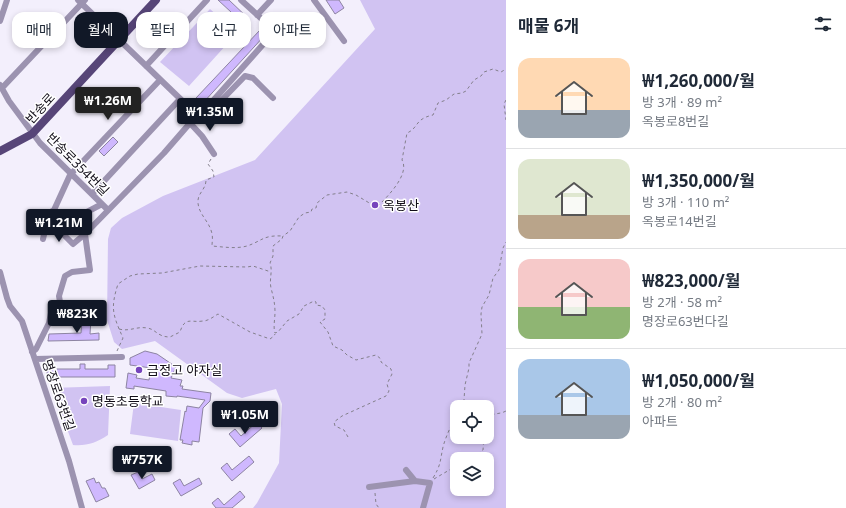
<!DOCTYPE html>
<html lang="ko">
<head>
<meta charset="utf-8">
<style>
	body { margin:0; font-family:"Noto Sans","Noto Sans KR",sans-serif; background:#f6f6f7; color:#1f2937; height:100vh; display:flex; flex-direction:column; font-size:15px; white-space:nowrap }
	* { box-sizing:border-box; margin:0 }
	p { font-size:13px; color:#747a83 }
	.icon { flex:none; width:22px; height:22px; fill:none; stroke:currentColor; stroke-width:2; stroke-linecap:round; stroke-linejoin:round }
	.map { position:relative; flex:1; overflow:hidden }
	.sheet { display:flex; flex-direction:column; background:#fff; width:340px }
	.sheet>* { flex:none }
	.hud { position:absolute; left:12px; top:12px; width:380px; height:36px; display:flex; gap:8px }
	.buttons { position:absolute; left:450px; top:400px; display:grid; gap:8px }
	.buttons a { display:grid; place-items:center; width:44px; height:44px; border-radius:8px; background:#fff; box-shadow:0 2px 6px #0003; font-size:20px }
	.price { position:absolute; translate:-50% -34px; padding:0 9px; border-radius:4px; background:#111827; color:#fff; font-size:13px; line-height:26px; filter:drop-shadow(0 1px 2px #0008) }
	.price::after { content:''; position:absolute; left:50%; top:24px; width:12px; height:9px; margin-left:-6px; background:inherit; clip-path:polygon(0 0,100% 0,50% 100%) }
	.price.selected { background:#222; color:#fff }
	ul { padding:0; list-style:none }
	li { display:flex; align-items:center; gap:12px; height:100px; padding:0 12px }
	li+li { border-top:1px solid #e0e1e3 }
	li span { display:grid; place-items:center; flex:none; width:112px; height:80px; border-radius:12px; color:#555 }
	li>.icon { margin-inline-start:auto }
	span .icon { width:48px; height:48px; fill:#fffc; stroke-width:1 }
	li b { font-size:17px }
	h2 { display:flex; justify-content:space-between; align-items:center; height:48px; padding:0 12px; font-size:17px }
	.chip { padding:0 14px; border-radius:12px; background:#fff; box-shadow:0 2px 6px #0003; font-size:14px; line-height:36px }
	.chip.selected { background:#111827; color:#fff }
	main { display:flex; flex:1; min-height:0 }
	.map>svg:first-child { display:block }
	.green { fill:#d1c3f2; fill-rule:evenodd }
	.building { fill:#cfb8fe; stroke:#8d84a2 }
	.lines { fill:none; stroke-linecap:round; stroke-linejoin:round }
	.path { stroke:#837f8b; stroke-width:1; stroke-dasharray:3 3; stroke-linecap:butt }
	.minor { stroke:#9c93b0; stroke-width:6 }
	.major { stroke:#574578; stroke-width:8 }
	.poi-dot { fill:#7644bc; stroke:#fff; stroke-width:1.5 }
	.labels { text-anchor:middle; stroke-width:3; stroke-linejoin:round; paint-order:stroke }
	.street-label { font-size:13px; fill:#110d18; stroke:#fff }
	.poi-label { font-size:13px; fill:#110d18; stroke:#fff; text-anchor:start }
</style>
</head>
<body>
<main>
<div class="map">
<svg width="506" height="508" viewBox="0 0 506 508">
	<rect width="100%" height="100%" fill="#f3effc"/>
	<path class="green" d="M360 0H506V508H253L257 503 279 463 282 404 276 389 242 398 227 393 155 341 122 349 114 342 107 320 108 239 111 228 122 218 163 196 255 160 375 29ZM457 407H487V437H457ZM457 459H487V489H457Z
		M210 9 237 33 189 86 160 62Z
		M110 386 108 435C96 443 87 446 73 445L52 388Z
		M134 403 181 410 178 441 130 434Z"/>
	<path class="building" d="M218 0H229L250 20 245 25Z
		M326 0H339L344 8 335 14Z
		M260 30 265 35 202 104 196 98Z
		M113 137 118 142 104 156 99 151Z
		M82 318 91 319 90 334 99 333V340L48 341 49 334 81 333Z
		M145 351 157 354 176 367 171 378 182 380 180 386H183L182 389 211 393 210 401 203 408 199 442 192 441V445L182 443 183 440H180L185 411 186 412 187 406 199 408 205 400 177 396V397L166 396V391L134 386V389L126 388 128 373 137 375 136 378 149 380 151 368 130 365V358Z
		M80 364H85V369H108V365H115V377H47V367L55 366V369H80Z
		M257 422 262 428 240 447 229 434 235 429 241 436Z
		M249 456 254 462 232 481 221 468 227 463 232 470Z
		M138 472 142 479 152 474 155 480 139 489 131 475Z
		M94 478 96 483 99 482 102 488H105L109 496 96 502 86 481Z
		M199 478 202 484 181 496 173 483 180 479 184 486Z
		M240 491 245 497 232 508H216L212 503 218 498 224 505Z"/>
	<g class="lines">
		<path class="path" d="M506 100 504 104 506 120
			M211 159 208 164 213 171 214 177 206 180C206 190 197 193 198 203 199 215 210 222 212 234 213 238 212 242 212 246 224 247 236 249 247 246 262 241 263 235 282 236
			M119 329C129 332 137 326 147 328 156 329 157 337 170 337L180 332C185 316 191 323 203 321 208 321 213 317 218 314L250 332 270 339 274 336 275 334
			M117 351 123 338C113 315 110 309 118 284L130 276 138 274 162 273 200 266 247 267 253 266 271 272
			M460 407 464 400 465 385 469 368V363L482 334 481 314 482 307 489 295 493 278 499 270 503 248 506 242
			M487 419C492 412 499 415 506 411
			M487 423 492 429 487 432
			M348 437 344 430 335 426 334 422 342 416 386 396 389 391 387 384 392 374 391 369 381 362V359L376 355 356 360 347 355 342 350 333 346 328 332 320 322 325 319V310L322 306 316 305V302L314 301 304 306 299 314 287 321 278 332 275 333C273 327 275 319 275 312 275 303 273 296 271 288 269 279 273 271 270 263L273 256V246L282 239 283 236 290 231 299 217 305 213 311 212 312 209 316 208 317 203 327 195 347 192 356 195 371 204 379 205C388 196 410 174 402 160L407 133C419 128 414 119 433 115L438 103 446 100 454 94 462 93 466 91 474 80 481 76 484 72 493 69 501 72 506 69
			M476 459V455L483 450 484 437
			M433 478C441 465 440 461 443 447 446 435 453 423 457 411
			M434 479 451 469H457
			M375 493 376 504 379 508"/>
		<path class="minor" d="M78 0 197 115
			M314 0 344 41
			M257 15 271 0
			M0 21 7 0
			M146 66 207 0
			M0 85 9 101 40 143 108 210
			M2 88 85 0
			M208 106 213 109 245 76 253 78 273 98
			M190 123 202 136 214 154
			M92 194 180 99
			M85 234 73 244 59 230 68 222 102 204
			M43 239 49 213 54 210 70 175 160 80
			M0 272 7 298 10 306 22 321 69 461 82 508
			M32 352 36 349 49 323 51 313 60 302 59 296 65 276 72 272 90 270 85 234 164 153 197 115 203 112 275 31 241 0
			M35 359 122 357
			M406 470 415 481 430 483 423 508
			M369 487 415 481"/>
		<path class="major" d="M0 151 32 134 156 0"/>
	</g>
	<g class="poi-dot">
		<circle cx="375" cy="205" r="4"/>
		<circle cx="139" cy="370" r="4"/>
		<circle cx="84" cy="401" r="4"/>
	</g>
	<g class="labels">
		<g class="street-label">
			<text transform="translate(40 108) rotate(-48)" y="5">반송로</text>
			<text transform="translate(78 164) rotate(45)" y="5">반송로354번길</text>
			<text transform="translate(59 395) rotate(71)" y="5">명장로63번길</text>
		</g>
		<g class="poi-label">
			<text x="383" y="210">옥봉산</text>
			<text x="147" y="375">금정고 야자실</text>
			<text x="92" y="406">명동초등학교</text>
		</g>
	</g>
</svg>
<div class="buttons">
<a><svg class="icon" aria-label="locate" viewBox="0 0 24 24"><circle cx="12" cy="12" r="6"/><path d="M12 2v4M12 18v4M2 12h4M18 12h4"/></svg></a>
<a><svg class="icon" aria-label="layers" viewBox="0 0 24 24"><path d="M12 4l9 5-9 5-9-5zM3 14l9 5 9-5"/></svg></a>
</div>
<b class="price selected" style="left:108px;top:121px">₩1.26M</b>
<b class="price" style="left:210px;top:132px">₩1.35M</b>
<b class="price" style="left:59px;top:243px">₩1.21M</b>
<b class="price" style="left:77px;top:334px">₩823K</b>
<b class="price" style="left:245px;top:435px">₩1.05M</b>
<b class="price" style="left:142px;top:480px">₩757K</b>
<div class="hud">
<a class="chip">매매</a>
<a class="chip selected">월세</a>
<a class="chip">필터</a>
<a class="chip">신규</a>
<a class="chip">아파트</a>
</div>
</div>
<section class="sheet">
<h2>매물 6개<svg class="icon" aria-label="filters" viewBox="0 0 24 24"><path d="M4 7h16M4 17h16"/><circle cx="9" cy="7" r="2"/><circle cx="15" cy="17" r="2"/></svg></h2>
<ul>
<li><span style="background:linear-gradient(#ffd9b3 65%,#9aa5b1 0)"><svg class="icon" aria-label="home" viewBox="0 0 24 24"><path d="M3 11l9-7 9 7M6 9v11h12V9"/></svg></span><div><b>₩1,260,000/월</b><p>방 3개 · 89 m²</p><p>옥봉로8번길</p></div></li>
<li><span style="background:linear-gradient(#dfe7d0 70%,#b9a48a 0)"><svg class="icon" aria-label="home" viewBox="0 0 24 24"><path d="M3 11l9-7 9 7M6 9v11h12V9"/></svg></span><div><b>₩1,350,000/월</b><p>방 3개 · 110 m²</p><p>옥봉로14번길</p></div></li>
<li><span style="background:linear-gradient(#f6c9c9 60%,#8fb573 0)"><svg class="icon" aria-label="home" viewBox="0 0 24 24"><path d="M3 11l9-7 9 7M6 9v11h12V9"/></svg></span><div><b>₩823,000/월</b><p>방 2개 · 58 m²</p><p>명장로63번다길</p></div></li>
<li><span style="background:linear-gradient(#a9c7e8 70%,#9aa5b1 0)"><svg class="icon" aria-label="home" viewBox="0 0 24 24"><path d="M3 11l9-7 9 7M6 9v11h12V9"/></svg></span><div><b>₩1,050,000/월</b><p>방 2개 · 80 m²</p><p>아파트</p></div></li>
</ul>
</section>
</main>
</body>
</html>
